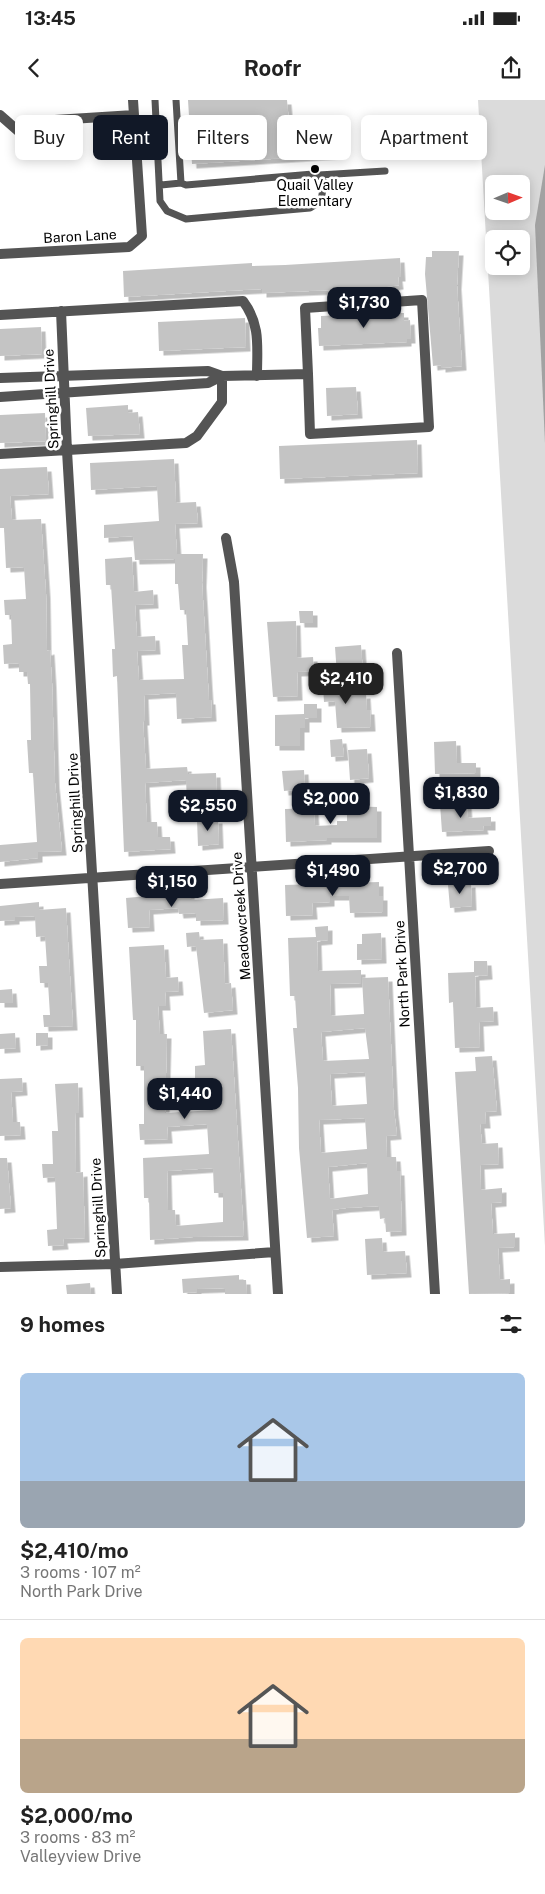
<!DOCTYPE html>
<html lang="en">
<head>
<meta charset="utf-8">
<style>
	body { margin:0; font-family:"Public Sans",sans-serif; background:#f2f2f2; color:#222; height:100vh; display:flex; flex-direction:column; font-size:19px; white-space:nowrap }
	* { box-sizing:border-box; margin:0 }
	p { font-size:16px; color:#767676 }
	.icon { flex:none; width:28px; height:28px; fill:none; stroke:currentColor; stroke-width:2; stroke-linecap:round; stroke-linejoin:round }
	.map { position:relative; height:1194px; overflow:hidden }
	.drawer { display:flex; flex-direction:column; background:#fff; flex:1 }
	.drawer>* { flex:none }
	.banner { position:absolute; left:15px; top:15px; width:515px; height:45px; display:flex; gap:10px }
	.needle { width:32px; rotate:88deg }
	.fabs { position:absolute; left:485px; top:75px; display:grid; gap:10px }
	.fabs a { display:grid; place-items:center; width:45px; height:45px; border-radius:8px; background:#fff; box-shadow:0 2px 12px #0003; font-size:25px }
	.price { position:absolute; translate:-50% -42px; padding:0 11px; border-radius:10px; background:#111827; color:#fff; font-size:16px; line-height:32px; filter:drop-shadow(0 1px 2px #0008) }
	.price::after { content:''; position:absolute; left:50%; top:30px; width:15px; height:11px; margin-left:-8px; background:inherit; clip-path:polygon(0 0,100% 0,50% 100%) }
	.price.selected { background:#222; color:#fff }
	ul { padding:0; list-style:none }
	li { display:grid; align-content:center; gap:10px; height:265px; padding:0 20px }
	li+li { border-top:1px solid #e0e0e0 }
	li span { display:grid; place-items:center; height:155px; border-radius:8px; color:#555 }
	li>.icon { margin-inline-start:auto }
	span .icon { width:90px; height:90px; fill:#fffc; stroke-width:1 }
	li b { font-size:21px }
	h2 { display:flex; justify-content:space-between; align-items:center; height:60px; padding:0 20px; font-size:21px }
	.pill { padding:0 18px; border-radius:8px; background:#fff; box-shadow:0 2px 12px #0003; font-size:18px; line-height:45px }
	.pill.selected { background:#111827; color:#fff }
	.status { display:flex; justify-content:space-between; align-items:center; height:35px; padding:0 25px; background:#fff; direction:ltr }
	.status svg { height:14px; fill:currentColor }
	header { display:flex; justify-content:space-between; align-items:center; height:65px; padding:0 20px; background:#fff; font-size:22px; font-weight:700 }
	.map>svg:first-child { display:block }
	.green { fill:#dbdbdb; fill-rule:evenodd }
	.water { fill:#a2a2a2 }
	.building { fill:#c4c4c4; fill-rule:evenodd; filter:url(#shadow) }
	.lines { fill:none; stroke-linecap:round; stroke-linejoin:round }
	.service { stroke:#545454; stroke-width:7 }
	.minor { stroke:#545454; stroke-width:10 }
	.poi-dot { fill:#000; stroke:#fff; stroke-width:2 }
	.labels { text-anchor:middle; stroke-width:5; stroke-linejoin:round; paint-order:stroke }
	.poi-label { font-size:14px; fill:#000; stroke:#fff }
	.street-label { font-size:14px; fill:#000; stroke:#fff }
</style>
</head>
<body>
<div class="status"><b>13:45</b><svg viewBox="0 0 49 12"><path d="M0 12V9h3v3zM5 12V6h3v6zM10 12V3h3v9zM15 12V0h3v12zM26 1h20v11H26zM47 4h2v5h-2z"/></svg></div>
<header><svg class="icon" aria-label="back" viewBox="0 0 24 24"><path d="M15 5l-7 7 7 7"/></svg>Roofr<svg class="icon" aria-label="share" viewBox="0 0 24 24"><path d="M12 15V3M7 8l5-5 5 5M5 13v7h14v-7"/></svg></header>
<div class="map">
<svg width="545" height="1194" viewBox="0 0 545 1194">
	<defs>
		<filter id="shadow"><feDropShadow dx="4.5" dy="4.5" stdDeviation="0" flood-color="#0004"/></filter>
	</defs>
	<rect width="100%" height="100%" fill="#fff"/>
	<path class="green" d="M478 0H545V1146ZM494 84H521V111H494ZM494 139H521V166H494Z"/>
	<path class="water" d="M545 65V343L535 125Z"/>
	<path class="building" d="M188 0H287L289 23 331 20 333 55 192 64Z
		M432 151H459L457 185 462 266 441 268V265L433 266 425 174 426 157H432Z
		M400 158 401 177H398L399 185 380 188 262 193V189L124 197 123 171 252 163V166L285 165Z
		M391 213H404V221L410 220 411 239H407V242L319 246 318 228H321V216Z
		M245 218 246 247 159 251 158 222Z
		M41 227 42 254 0 256V229Z
		M356 287 358 314 327 316 326 288Z
		M128 305V313L138 312 140 334 88 336 86 308Z
		M45 313 46 341 0 343V315Z
		M417 340 418 373 280 379 279 346Z
		M174 359 176 403 196 402 198 423 175 424 177 454H203L202 483 209 600H211L212 617 177 619 176 593 144 595 145 621H143L146 669 187 667 188 674 216 673 217 696H215L216 700 187 702 186 680 145 683 147 722H157L158 737H170L171 749 124 752 117 576 113 577 112 549H115L111 485H106L105 459 132 457 134 492 153 490 154 504 135 505 137 537 155 536 156 550 137 551 139 580 184 579 182 545H188L186 510H180L178 484H175V459L135 460 133 436 104 438V425L159 421 157 386 91 390 90 363Z
		M47 367 49 394 10 396 12 420 41 419 46 494 47 551 50 550 52 583 55 683 62 751 38 752V758L0 762V745L37 742 33 673H29L27 640H31L30 584H28L27 572H19V563L4 564 3 545 12 544 11 515H5L4 500 26 499 24 467 6 468 4 428H0V369Z
		M299 511H313V523H300Z
		M296 521 297 558 313 557 314 571 297 572 298 596 273 597 267 522Z
		M361 545 363 574 337 575 335 547Z
		M335 571 337 596 366 594 367 610H370L371 627 337 628 335 601 324 602 322 572Z
		M304 604H317V618H305V628H300V646H275V615L304 614Z
		M342 639 344 656 331 657 330 640Z
		M456 641 457 663H476V673L435 674 434 642Z
		M367 649 369 678 350 680 348 650Z
		M304 670 305 689 284 691 282 671Z
		M467 702 468 718 491 717V726H483L484 730 442 732 440 704Z
		M347 706 377 707V738H327V740L286 742 285 709 314 708 315 726 337 725V721H347Z
		M218 719 219 744 198 746 197 720Z
		M379 782V796H383V812L350 813 349 796H330V802L312 803 313 815 286 816 285 785Z
		M471 783 472 806 450 808 448 785Z
		M190 792 191 800 223 798 224 820 196 821V813L179 814 178 808 149 810 150 827 128 828 126 798Z
		M39 802V810L66 808 73 926 44 927 43 915H50L48 883H40L39 866H47L45 836 36 837 35 816 15 817V820L0 821V806Z
		M328 826V840L317 841 318 871 361 870V883L330 884 331 916 364 914 362 878 388 877 394 1010 397 1035 386 1036 387 1057H396L397 1071H400L402 1131 386 1132 385 1118 380 1119 379 1106 346 1108 332 1110 334 1136 307 1138 299 1048 298 988 293 928H297L295 896H290L288 838 316 837 315 827ZM365 928 369 959 323 961 321 932ZM365 972 367 1004 332 1006 330 974ZM365 1018 367 1049 321 1053 319 1020ZM367 1063 368 1094 330 1099 328 1067Z
		M199 832 200 840 223 839 225 884 231 883 233 910 204 913 196 846 187 847 186 833Z
		M381 833 382 859 357 860V844H362V834Z
		M164 845 166 878 178 877 179 891 165 892 166 906H158L160 934H167L165 1013 214 1010V991L206 992 205 978 195 979V966L205 965 203 931 231 929 244 1136 193 1137 150 1140 149 1098H144L143 1058 209 1054 207 1024 167 1027 168 1039 140 1040 139 1024H144V966H136V920H133L129 847ZM213 1068 214 1093H223V1122L176 1126 175 1110H168L167 1071Z
		M474 861H487L488 875 475 876 476 908 493 907 494 921 479 922 480 947 455 948 453 902 449 903 448 873 474 872Z
		M12 889 13 903H0V890Z
		M15 933 16 948 0 949V934Z
		M36 933H48V945L36 946Z
		M492 956 497 1011 485 1012 486 1024H480L482 1044 498 1043 499 1064 480 1065 481 1090 502 1088V1102L491 1103 493 1134 515 1133V1147L498 1148 500 1180 510 1179V1193L469 1194 455 972 476 971 475 957Z
		M22 978 23 991 11 992 13 1022H20L21 1035 0 1036V979Z
		M78 983 79 1013H75L76 1073 83 1072 85 1138 63 1139 64 1145 48 1146 47 1130 57 1129 55 1077 43 1078 42 1064H53L52 1031H58L55 984Z
		M0 1058H7L11 1108 0 1109Z
		M382 1138 383 1152 405 1151 407 1173 367 1175 365 1139Z
		M239 1175V1180H246L247 1194H225V1188L197 1189V1192L183 1193 182 1179Z
		M90 1183 91 1194H67L66 1185Z"/>
	<g class="lines">
		<path class="service" d="M155 0 160 101 167 111 186 119 310 108 321 101 324 82 319 75 313 74 186 85 181 83 161 85
			M176 0 181 83
			M319 75 385 71"/>
		<path class="minor" d="M0 15 25 37 39 21 134 15
			M0 154 129 147 142 136 133 0
			M61 211 67 351 117 1194
			M0 215 243 201C261 225 257 247 257 276
			M0 278 208 271 222 276 308 274 310 334 429 327 422 200 305 208 308 274
			M0 297 208 283 222 276
			M0 354 186 343 197 336 222 302V276
			M226 438 234 482 278 1194
			M397 553 435 1194
			M0 784 489 751
			M0 1167 115 1164 275 1152"/>
	</g>
	<circle class="poi-dot" cx="315" cy="69" r="5"/>
	<g class="labels">
		<g class="poi-label">
			<text x="315" y="90">Quail Valley<tspan x="315" dy="16">Elementary</tspan></text>
		</g>
		<g class="street-label">
			<text transform="translate(80 136) rotate(-3)" y="5">Baron Lane</text>
			<text transform="translate(51 299) rotate(-93)" y="5">Springhill Drive</text>
			<text transform="translate(75 703) rotate(-93)" y="5">Springhill Drive</text>
			<text transform="translate(241 816) rotate(-94)" y="5">Meadowcreek Drive</text>
			<text transform="translate(402 874) rotate(-93)" y="5">North Park Drive</text>
			<text transform="translate(98 1108) rotate(-93)" y="5">Springhill Drive</text>
		</g>
	</g>
</svg>
<div class="fabs">
<a><svg class="needle" viewBox="-14 -14 28 28"><path d="M0-13l5 13h-10z" fill="#e53935"/><path d="M0 13l5-13h-10z" fill="#767676"/></svg></a>
<a><svg class="icon" aria-label="locate" viewBox="0 0 24 24"><circle cx="12" cy="12" r="6"/><path d="M12 2v4M12 18v4M2 12h4M18 12h4"/></svg></a>
</div>
<b class="price" style="left:364px;top:229px">$1,730</b>
<b class="price selected" style="left:346px;top:605px">$2,410</b>
<b class="price" style="left:461px;top:719px">$1,830</b>
<b class="price" style="left:331px;top:725px">$2,000</b>
<b class="price" style="left:208px;top:732px">$2,550</b>
<b class="price" style="left:460px;top:795px">$2,700</b>
<b class="price" style="left:333px;top:797px">$1,490</b>
<b class="price" style="left:172px;top:808px">$1,150</b>
<b class="price" style="left:185px;top:1020px">$1,440</b>
<div class="banner">
<a class="pill">Buy</a>
<a class="pill selected">Rent</a>
<a class="pill">Filters</a>
<a class="pill">New</a>
<a class="pill">Apartment</a>
</div>
</div>
<section class="drawer">
<h2>9 homes<svg class="icon" aria-label="filters" viewBox="0 0 24 24"><path d="M4 7h16M4 17h16"/><circle cx="9" cy="7" r="2"/><circle cx="15" cy="17" r="2"/></svg></h2>
<ul>
<li><span style="background:linear-gradient(#a9c7e8 70%,#9aa5b1 0)"><svg class="icon" aria-label="home" viewBox="0 0 24 24"><path d="M3 11l9-7 9 7M6 9v11h12V9"/></svg></span><div><b>$2,410/mo</b><p>3 rooms · 107 m²</p><p>North Park Drive</p></div></li>
<li><span style="background:linear-gradient(#ffd9b3 65%,#b9a48a 0)"><svg class="icon" aria-label="home" viewBox="0 0 24 24"><path d="M3 11l9-7 9 7M6 9v11h12V9"/></svg></span><div><b>$2,000/mo</b><p>3 rooms · 83 m²</p><p>Valleyview Drive</p></div></li>
</ul>
</section>
</body>
</html>
